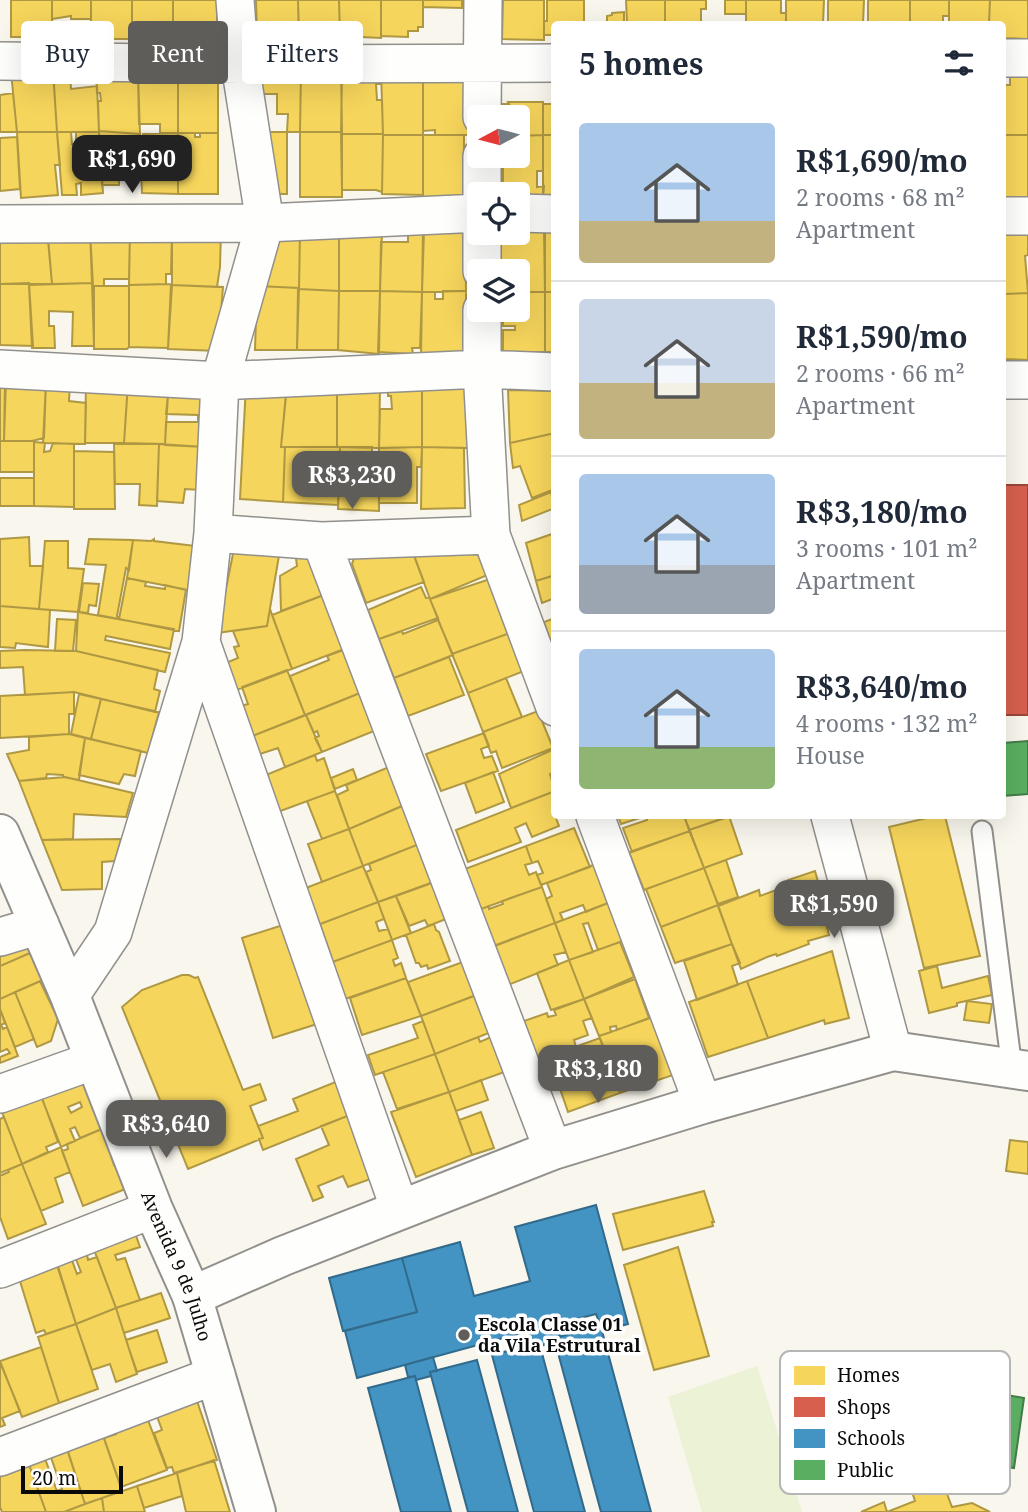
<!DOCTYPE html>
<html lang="en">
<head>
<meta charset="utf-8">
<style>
	body { margin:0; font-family:"Noto Serif",serif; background:#f6f6f7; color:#1f2937; height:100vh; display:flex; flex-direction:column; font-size:26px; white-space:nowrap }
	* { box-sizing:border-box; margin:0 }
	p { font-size:23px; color:#747a83 }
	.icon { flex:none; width:38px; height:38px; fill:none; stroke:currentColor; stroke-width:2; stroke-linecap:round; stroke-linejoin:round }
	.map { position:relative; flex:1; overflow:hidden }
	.side { position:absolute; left:551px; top:21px; width:455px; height:798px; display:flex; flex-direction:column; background:#fff; border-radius:7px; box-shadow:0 7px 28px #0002 }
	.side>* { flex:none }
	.banner { position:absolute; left:21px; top:21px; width:425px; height:63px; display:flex; gap:14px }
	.needle { width:46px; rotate:263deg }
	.buttons { position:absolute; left:467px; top:105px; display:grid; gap:14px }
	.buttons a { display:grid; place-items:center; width:63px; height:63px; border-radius:7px; background:#fff; box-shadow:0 7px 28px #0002; font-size:35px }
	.scale { position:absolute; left:21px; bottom:18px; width:102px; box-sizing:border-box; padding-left:7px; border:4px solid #0a0a0a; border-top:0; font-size:19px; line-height:24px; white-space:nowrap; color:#0a0a0a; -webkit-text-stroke:5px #fff; paint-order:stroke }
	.price { position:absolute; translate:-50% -60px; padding:0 16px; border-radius:14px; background:#5e5d59; color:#fff; font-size:23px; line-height:46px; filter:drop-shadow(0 2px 4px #0008) }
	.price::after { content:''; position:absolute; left:50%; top:42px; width:21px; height:16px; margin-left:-10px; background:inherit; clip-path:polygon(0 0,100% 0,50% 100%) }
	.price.selected { background:#222; color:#fff }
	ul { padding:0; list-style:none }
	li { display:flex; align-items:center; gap:21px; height:175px; padding:0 28px }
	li+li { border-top:2px solid #e0e1e3 }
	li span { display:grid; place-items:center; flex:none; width:196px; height:140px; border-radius:7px; color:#555 }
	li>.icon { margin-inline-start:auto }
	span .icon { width:84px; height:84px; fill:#fffc; stroke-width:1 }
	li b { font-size:30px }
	h2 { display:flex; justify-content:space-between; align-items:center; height:84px; padding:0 28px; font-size:30px }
	.tag { padding:0 24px; border-radius:7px; background:#fff; box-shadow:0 7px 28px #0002; font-size:24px; line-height:63px }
	.tag.selected { background:#5e5d59; color:#fff }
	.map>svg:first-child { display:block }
	.pitch { fill:#ecf2d6 }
	.homes { fill:#f6d55c; stroke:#af9843; stroke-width:2; fill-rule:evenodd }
	.shops { fill:#d6604d; stroke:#994639; stroke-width:2 }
	.schools { fill:#4393c3; stroke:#326a8c; stroke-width:2 }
	.public { fill:#5aae61; stroke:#427d47; stroke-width:2 }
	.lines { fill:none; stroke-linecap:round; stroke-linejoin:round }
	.service-casing { stroke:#92908c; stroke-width:23 }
	.minor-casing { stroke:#92908c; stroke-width:40 }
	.tertiary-casing { stroke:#92908c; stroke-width:42 }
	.service { stroke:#fefefc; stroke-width:19 }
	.minor { stroke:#fefefc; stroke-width:37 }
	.tertiary { stroke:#fefefc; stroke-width:38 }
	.poi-dot { fill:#5e5d59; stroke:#fff; stroke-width:2.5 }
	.labels { text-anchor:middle; stroke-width:7; stroke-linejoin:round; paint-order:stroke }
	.street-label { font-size:18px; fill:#0a0a0a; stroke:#fff }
	.poi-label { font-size:18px; font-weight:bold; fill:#0a0a0a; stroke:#fff; text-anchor:start }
	.key { fill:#fff; stroke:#b6b6b6; stroke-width:2 }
	.key-label { font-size:19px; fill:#0a0a0a }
</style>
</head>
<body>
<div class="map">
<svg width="1028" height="1512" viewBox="0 0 1028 1512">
	<rect width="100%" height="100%" fill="#f9f6ed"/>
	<path class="pitch" d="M757 1366 802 1512H702L668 1397Z"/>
	<path class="homes" d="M11 0H52V27L27 28 28 37H11Z
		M52 0H91V19H71V16L52 19Z
		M91 0H132V39H91Z
		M132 0H173V38H132Z
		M173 0H217V36H173Z
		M256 0H298L299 36 257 35Z
		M298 0H339L340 39 299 40Z
		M339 0H381V38L340 36Z
		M381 0H423V27H418V31H408V37L381 36Z
		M423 0H462V8L423 7Z
		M503 0H544V40L502 39Z
		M547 0H584V24H555V35H544V21H547Z
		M626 0H665V24H627Z
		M665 0H706V9H701V24H665Z
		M725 0H746V14H725Z
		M746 0H781V13H786V24H746Z
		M786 0H824L823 24H786Z
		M828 0H864L863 24H828Z
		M868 0H910V24H868Z
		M910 0H949V16H943V24H910Z
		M949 0H990L989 24H949Z
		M990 0H1028V39L1003 38V24H989Z
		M624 12V24H607V16L612 15V13Z
		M53 69 57 132H17L11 72Z
		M341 69 342 132H300L301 72Z
		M53 71 70 72 71 89 97 86 99 132H57Z
		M218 71V133H178V72Z
		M342 71H381L382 83 376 84 377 100H382L383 134H341Z
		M381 71 423 78V135H383Z
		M96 72 138 73 140 134 99 131 98 101H101L100 93H97Z
		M251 72H301L300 132H287L288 114H277V94H251Z
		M423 72H467L468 135H435V130L423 131Z
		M1010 72H1028V135H1003V85H1010Z
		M138 73 178 79V133H160V124H139Z
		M13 93 17 132H0V95Z
		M508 102H543V135L518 136V117H503V104H509Z
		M543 104H555V135H543Z
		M99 131 140 134 141 166 119 167V185H102Z
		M17 132H57L60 165H55L58 195 21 198Z
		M57 132H71L72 144H76V132H99L103 193 81 195V183L76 184 77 195H62Z
		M260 132H287V194H260Z
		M300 132H342V197H300Z
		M178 133V150H173V156H178V194L142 193 140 145H144L143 134Z
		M178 133H195V137H200V133H218V194H178Z
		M341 134H383L382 192 376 190H342Z
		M383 135H423V195L382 194Z
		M423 135H464V196L423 197Z
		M543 135V171H537V187L544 186 543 198H518V194H503V156H518V136Z
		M543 135H555V195H543Z
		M1003 135H1028V199H1003Z
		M17 137 20 189 0 191V138Z
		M47 225 52 284H0V227Z
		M47 229 90 230 92 283 52 284Z
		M423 229 465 230 466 291 422 292Z
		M518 229H544L545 292H518V271H500V238L504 233H518Z
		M90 230 130 231 129 279H104V286H93Z
		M258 230 300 232 299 288 258 286Z
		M130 231H172L171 274H166V284L129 285Z
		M172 231H221L220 267 217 287 172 285Z
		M424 231 422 292 380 291 381 242H408V232Z
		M545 231H555V292H545Z
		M339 232H382L380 291H339Z
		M339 232V291L299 289 300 233Z
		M1003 233H1028V255L1025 256 1028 293 1003 294Z
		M29 283 33 346 0 345V284Z
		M92 283 94 346H72L73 312 49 311V326H54L55 348H32L29 285Z
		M171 284 168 348 129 347V285Z
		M172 285 223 287 218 351 168 349Z
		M94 286H129V347L127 349H94Z
		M257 286 299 288 297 350H255Z
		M298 289 339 291 338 350H297Z
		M339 291H380L379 354 338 350Z
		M380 291 422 292 420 348H412L413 354 378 352Z
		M443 291H466V350L462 355H421L422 292H435V299H443Z
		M518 292H545V352H503V330H515V326H503V310H518Z
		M545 292H555V352H545Z
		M1028 293V360L1003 359V294Z
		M169 378 165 444 124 443 128 384Z
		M6 379 46 382 44 438 32 441H4Z
		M0 381H5L4 441H0Z
		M128 381 124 443H85L86 383Z
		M46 382 70 383 69 401 86 403 85 444 43 443Z
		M287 382 337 387V447H281Z
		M422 383 470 388V448L422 447Z
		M169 385 210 386 204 447 165 445 166 422H198V415L166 414Z
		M246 385 287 386 281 447H285L283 502 240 499Z
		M337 387H380L379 448 337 447Z
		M388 387 422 388V447L379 448 380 409H392L391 396H388Z
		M508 390 555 391V433L510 443Z
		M555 433V489L532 498 520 466 513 468 510 443Z
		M0 441H34V472H0Z
		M34 442 45 443 44 452 50 451 53 443 74 444V507L34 506Z
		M114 444H159L157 506 139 505 140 484H115Z
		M159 444 204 447 201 490 185 489 183 503 157 501Z
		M285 447H340L338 505 283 502Z
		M340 447H372V452H379V511L338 509Z
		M422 447 421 467H417V503H379V448Z
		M422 447 464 448 465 508 421 509Z
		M74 451 114 452 115 509H74Z
		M0 478H34V506H0Z
		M551 492 555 508 522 521 519 505Z
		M555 533V575L536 581 526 543Z
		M29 537 30 566H43L39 609 0 606V539Z
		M89 539 133 540 129 570 126 568 117 616 119 619 98 615 106 565 85 564Z
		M154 539V541L196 546 188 590 127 578 133 540 151 541Z
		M478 540 490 574 430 599 410 545Z
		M45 541H68V568L84 569 78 612 39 609Z
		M409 542 424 582 366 603 352 564 358 547Z
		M294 543H310L329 593 281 611 280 576 297 566Z
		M235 544H281L267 626 217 633Z
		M555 575V598L542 603 536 581Z
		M127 578 146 582 145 586 165 589V585L186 590 179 631 119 619Z
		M490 579 510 633 452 654 430 599Z
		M83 583 99 584 96 606 89 605 88 613 79 612Z
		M421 587 426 598 429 597 438 618 379 639 368 610Z
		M329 593 352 646 292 669 272 615Z
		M0 606 50 610 48 647 16 643 15 648 0 647Z
		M270 609 292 669 231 692 221 665 238 658 234 647 239 646 233 631 267 626Z
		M78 612 174 629 170 649 106 636 105 640 170 653 165 672 76 651Z
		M555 618V654L544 622Z
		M57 619 76 620 73 651H55Z
		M438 620 453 655 394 678 379 639 402 631 403 634Z
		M510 633 524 671 468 693 452 654Z
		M349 648 365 691 305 715 290 676 329 660 327 656Z
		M25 650 76 651 158 670 154 689 160 691 155 712 74 692 25 695 23 667 0 668V651Z
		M449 657 464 695 408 716 394 678Z
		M287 670 305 715 250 737 238 707 248 704 242 687Z
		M506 678 522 717 483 732 468 693Z
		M365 691 379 729 322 752 315 738 319 736 317 731 314 733 306 715Z
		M74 692V714H69V734L0 738V696Z
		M79 694 101 699 91 739 71 734Z
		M101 699 159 712 148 753 91 739Z
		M538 711 553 748 502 768 496 751 491 753 483 732Z
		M306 715 322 752 285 767 278 748 257 755 250 737Z
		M484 733 489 746 481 749 484 758 492 756 498 771 441 791 426 754Z
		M69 734 85 738 79 780 63 777V775L47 774 46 778 19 781 7 754 29 750V737Z
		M85 738 141 751 135 776 124 774 119 784 79 775Z
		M552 750 555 758V772L550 774 555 791 511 808 499 774Z
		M315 755 317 761 324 758 335 791 275 813 261 777Z
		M396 764 411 802 349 829 337 795 348 790 346 785Z
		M353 769 357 780 335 789 331 778Z
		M493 772 504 802 476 813 465 783Z
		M65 777 133 793 126 817 74 814 73 839 42 840 19 781Z
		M335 791 349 829 322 839 307 801Z
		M555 791 553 810 559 826 532 837 526 823 515 828 521 842 468 862 456 830Z
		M407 804 422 843 363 866 349 829Z
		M618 816H646L621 824Z
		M646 816H684L690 831 632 852 623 828 647 820Z
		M684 816H731L689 830Z
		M729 816 742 854 704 868 689 830Z
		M935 816H945L980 956 924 968 889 827Z
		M574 828 590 867 541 885 537 875 543 873 538 861 532 863 526 846Z
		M349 829 363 866 322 882 308 844Z
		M690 831 704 868 644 890 629 852Z
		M121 839 115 861 102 862V889L62 890 42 840Z
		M424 842 439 880 378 902 366 872 371 870 369 864Z
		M526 846 532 863 525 865 529 875 536 872 542 887 481 909 465 869Z
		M726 860 738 897 718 904 704 868Z
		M598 863 613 901 586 912 583 905 560 913 563 920 555 923 546 899 552 896 547 883Z
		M363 866 378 902 318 925 303 889Z
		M704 868 718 905 661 927 646 889Z
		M815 871 826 910 823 911 829 935 808 941 809 944 777 956 776 954 767 957 741 969 718 906 759 890 760 896 790 885 788 880Z
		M440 880 454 916 428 926 425 920 409 926 396 896Z
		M542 887 555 923 495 946 481 909 489 906V909L503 904 502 901Z
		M396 896 411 933 392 940 378 902Z
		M613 901 628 939 598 950 588 923 583 924 593 952 569 960 555 923Z
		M378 902 384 919 376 922 379 931 388 929 392 940 333 962 320 924Z
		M718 905 732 944 675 963 661 927Z
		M555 923 566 952 554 955 558 965 508 985 493 946Z
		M434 924 436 930 439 932 450 961 428 969 427 965 421 967 419 963H416L406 935Z
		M283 925 320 1023 273 1038 242 938Z
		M20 927 30 953 0 966V935Z
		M392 940 398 958 393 960 395 966 401 963 406 978 345 999 332 962Z
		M620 942 634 977 584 999 569 960Z
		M732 944 740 963 732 966 738 985 697 1000 684 961Z
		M832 951 849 1018 825 1024 824 1020 768 1038 747 981Z
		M30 953 43 980 0 999V966Z
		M471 959 484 992 421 1016 408 982Z
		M569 960 584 999 551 1010 537 973Z
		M937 966 942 988 988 976 992 995 957 1003V1006L929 1013 919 971Z
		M182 975H189L195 978 198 977 243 1090 260 1084 266 1100 250 1106 263 1138 188 1169 122 1007 142 990Z
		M406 978 421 1016 362 1035 350 998Z
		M635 979 649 1018 617 1030 616 1026 610 1027 611 1032 599 1036 584 999Z
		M40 981 58 1019 51 1041 37 1047 15 992Z
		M747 981 768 1038 708 1057 689 1002Z
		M15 992 34 1039 15 1047 0 1009V999Z
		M474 996 481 1014 487 1012 494 1031 435 1054 421 1016Z
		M584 999 592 1018 583 1021 588 1035 574 1040 576 1047 538 1060 524 1021 547 1013 548 1017 556 1015 554 1010Z
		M967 1001 992 1004 989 1023 964 1020Z
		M0 1009 5 1023 1 1025 3 1029 7 1027 18 1056 0 1063V1057L10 1053 7 1049 0 1052Z
		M659 1015 679 1073 620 1093 599 1036Z
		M423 1021 435 1054 375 1075 368 1055 418 1038 413 1025Z
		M478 1037 480 1042 491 1037 510 1070 449 1092 435 1054Z
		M600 1038 620 1093 568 1112 557 1080 547 1084 538 1060Z
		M435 1054 449 1092 397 1109 383 1072Z
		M70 1073 88 1084 104 1128 80 1138 75 1127 70 1129 75 1141 61 1147 37 1086ZM80 1102 82 1107 71 1113 68 1107Z
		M343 1079 355 1113 263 1150 259 1139 263 1138 258 1126 298 1111 293 1099Z
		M481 1080 488 1100 456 1111 449 1092Z
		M38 1087 58 1142 46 1147 48 1152 22 1164 0 1107Z
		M449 1092 472 1155 416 1177 391 1112Z
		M481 1112 494 1148 472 1155 459 1120Z
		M355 1113 379 1176 348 1187 343 1176 318 1186 323 1197 313 1201 296 1159 329 1145 321 1126Z
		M4 1117 22 1164 0 1173V1119Z
		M104 1128 115 1155 111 1156 114 1165 118 1163 128 1188 83 1206 62 1151 68 1149 67 1144Z
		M1010 1140 1028 1142V1174L1006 1171Z
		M61 1147 70 1172 55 1178 63 1202 41 1211 22 1164Z
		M22 1164 46 1224 8 1239 0 1217V1173L2 1175 9 1172 8 1170Z
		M704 1191 714 1222H712L713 1226 623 1250 613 1214Z
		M133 1227 140 1247 115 1255 117 1260 125 1258 140 1300 116 1308 93 1247Z
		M678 1247 709 1356 654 1370 624 1265Z
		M86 1249 88 1260 97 1257 116 1308 76 1324 56 1260 70 1255 77 1274 81 1272 74 1254Z
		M54 1256 76 1324 46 1334 44 1330 36 1333 19 1278Z
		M161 1293 170 1318 124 1333 116 1308Z
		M116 1308 137 1374 116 1382 110 1364 92 1370 76 1324Z
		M76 1324 98 1389 59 1403 38 1337Z
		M157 1330 167 1362 137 1372 126 1340Z
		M41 1347 59 1403 22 1417 0 1361Z
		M0 1362 20 1411 2 1418 5 1425 0 1427Z
		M195 1395 217 1460 174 1473 172 1467 167 1468 154 1433 162 1430 152 1403Z
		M143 1407 167 1470 121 1487 104 1438 116 1434 112 1421Z
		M99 1424 122 1491 85 1504 63 1437Z
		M64 1439 85 1504 64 1512H46L25 1453 41 1448 57 1491 62 1489 47 1446Z
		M24 1451 46 1512H2L0 1507V1461Z
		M214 1460 230 1512H186L177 1473Z
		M177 1473 182 1496 144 1508 137 1486Z
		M137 1486 145 1512H104L102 1498Z
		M911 1489 947 1494 952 1507 972 1503 990 1512H861L884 1502 887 1512 915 1501Z
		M102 1498 104 1512H64L85 1504Z"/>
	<path class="shops" d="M1003 485H1028V715H1003Z"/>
	<path class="schools" d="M596 1205 628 1324 602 1331 596 1314 557 1324 560 1337 554 1338 555 1342 540 1346 539 1343 533 1345 529 1331 357 1378 345 1331 417 1312 402 1258 460 1242 474 1296 530 1281 515 1227Z
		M402 1258 417 1312 343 1331 329 1278Z
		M601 1326 602 1331 651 1512H601L554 1338Z
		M539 1343 540 1346 585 1512H534L492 1355Z
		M433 1357 437 1371 430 1372 431 1376 416 1380 415 1376 408 1377 405 1365Z
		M477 1360 518 1512H468L430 1372Z
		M415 1376 416 1380 451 1512H401L368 1388Z"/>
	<path class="public" d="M1028 741V794L1003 796V743Z
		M946 1367 988 1374 985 1391 1024 1398 1014 1468 933 1455Z"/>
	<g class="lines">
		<g class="service-casing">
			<path id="service" d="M982 831 1012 1069"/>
		</g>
		<g class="minor-casing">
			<path id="minor" d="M1003 58H1028
				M0 61 240 64 555 63
				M482 117 483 0
				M482 156V194
				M518 213 555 214
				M1003 216H1028
				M0 224 265 223 480 213
				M482 271V233
				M482 310V369L491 535 555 707
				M0 369 220 381 482 369 555 372
				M1003 380H1028
				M213 533 321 541 491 535
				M321 541 553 1150
				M201 642 400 1210
				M595 816 703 1104
				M830 816 893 1051
				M0 937 40 925
				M70 996 113 932 201 642 213 533 220 381 265 223 240 64 235 0
				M0 1094 95 1060
				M0 1269 153 1209
				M0 1457 216 1375"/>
		</g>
		<g class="tertiary-casing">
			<g id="tertiary">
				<path id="s1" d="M0 834 70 996 153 1209 192 1296 256 1512"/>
				<path d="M192 1296 283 1256 553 1150 703 1104 893 1051 1028 1071"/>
			</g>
		</g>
		<use href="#service" class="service"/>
		<use href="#minor" class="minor"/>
		<use href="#tertiary" class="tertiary"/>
	</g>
	<circle class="poi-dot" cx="464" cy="1335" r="7"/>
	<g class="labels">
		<g class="street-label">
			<text dy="6" stroke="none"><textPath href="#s1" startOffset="467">Avenida 9 de Julho</textPath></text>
		</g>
		<g class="poi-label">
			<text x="478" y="1331">Escola Classe 01<tspan x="478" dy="21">da Vila Estrutural</tspan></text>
		</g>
	</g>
	<rect x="780" y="1351" width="230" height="143" rx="10" class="key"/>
	<rect x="794" y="1366" width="31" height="19" fill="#f6d55c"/>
	<rect x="794" y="1397" width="31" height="20" fill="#d6604d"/>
	<rect x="794" y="1429" width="31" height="19" fill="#4393c3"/>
	<rect x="794" y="1460" width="31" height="20" fill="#5aae61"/>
	<g class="key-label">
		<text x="837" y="1382">Homes</text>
		<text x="837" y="1414">Shops</text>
		<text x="837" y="1445">Schools</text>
		<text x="837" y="1477">Public</text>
	</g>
</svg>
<div class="buttons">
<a><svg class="needle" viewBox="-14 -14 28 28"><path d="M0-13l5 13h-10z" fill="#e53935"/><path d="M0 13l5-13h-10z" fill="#747a83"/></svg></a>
<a><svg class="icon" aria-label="locate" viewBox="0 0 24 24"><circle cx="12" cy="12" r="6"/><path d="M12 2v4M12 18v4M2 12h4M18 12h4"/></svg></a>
<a><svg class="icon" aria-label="layers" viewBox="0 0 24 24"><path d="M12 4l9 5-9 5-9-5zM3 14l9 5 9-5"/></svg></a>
</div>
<div class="scale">20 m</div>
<b class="price selected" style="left:132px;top:195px">R$1,690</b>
<b class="price" style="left:352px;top:511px">R$3,230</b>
<b class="price" style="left:834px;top:940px">R$1,590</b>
<b class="price" style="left:598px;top:1105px">R$3,180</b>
<b class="price" style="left:166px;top:1160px">R$3,640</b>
<div class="banner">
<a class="tag">Buy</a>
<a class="tag selected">Rent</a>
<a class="tag">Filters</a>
</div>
<section class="side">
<h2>5 homes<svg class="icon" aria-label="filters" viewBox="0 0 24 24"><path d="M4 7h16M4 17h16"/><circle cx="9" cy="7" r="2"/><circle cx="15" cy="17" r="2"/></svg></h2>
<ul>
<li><span style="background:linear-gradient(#a9c7e8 70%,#c2b280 0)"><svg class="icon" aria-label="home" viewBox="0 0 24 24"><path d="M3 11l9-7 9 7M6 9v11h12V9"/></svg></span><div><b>R$1,690/mo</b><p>2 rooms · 68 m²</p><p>Apartment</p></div></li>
<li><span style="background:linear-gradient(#c9d6e8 60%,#c2b280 0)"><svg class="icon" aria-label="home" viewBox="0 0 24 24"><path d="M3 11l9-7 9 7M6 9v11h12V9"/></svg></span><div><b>R$1,590/mo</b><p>2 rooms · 66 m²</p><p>Apartment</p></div></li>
<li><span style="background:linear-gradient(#a9c7e8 65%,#9aa5b1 0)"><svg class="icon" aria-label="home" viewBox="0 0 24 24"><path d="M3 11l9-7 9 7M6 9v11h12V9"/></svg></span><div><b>R$3,180/mo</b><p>3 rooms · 101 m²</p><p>Apartment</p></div></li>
<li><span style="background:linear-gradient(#a9c7e8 70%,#8fb573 0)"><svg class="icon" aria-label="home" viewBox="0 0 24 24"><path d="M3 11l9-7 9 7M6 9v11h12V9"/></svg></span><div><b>R$3,640/mo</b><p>4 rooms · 132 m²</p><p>House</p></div></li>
</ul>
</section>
</div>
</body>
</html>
